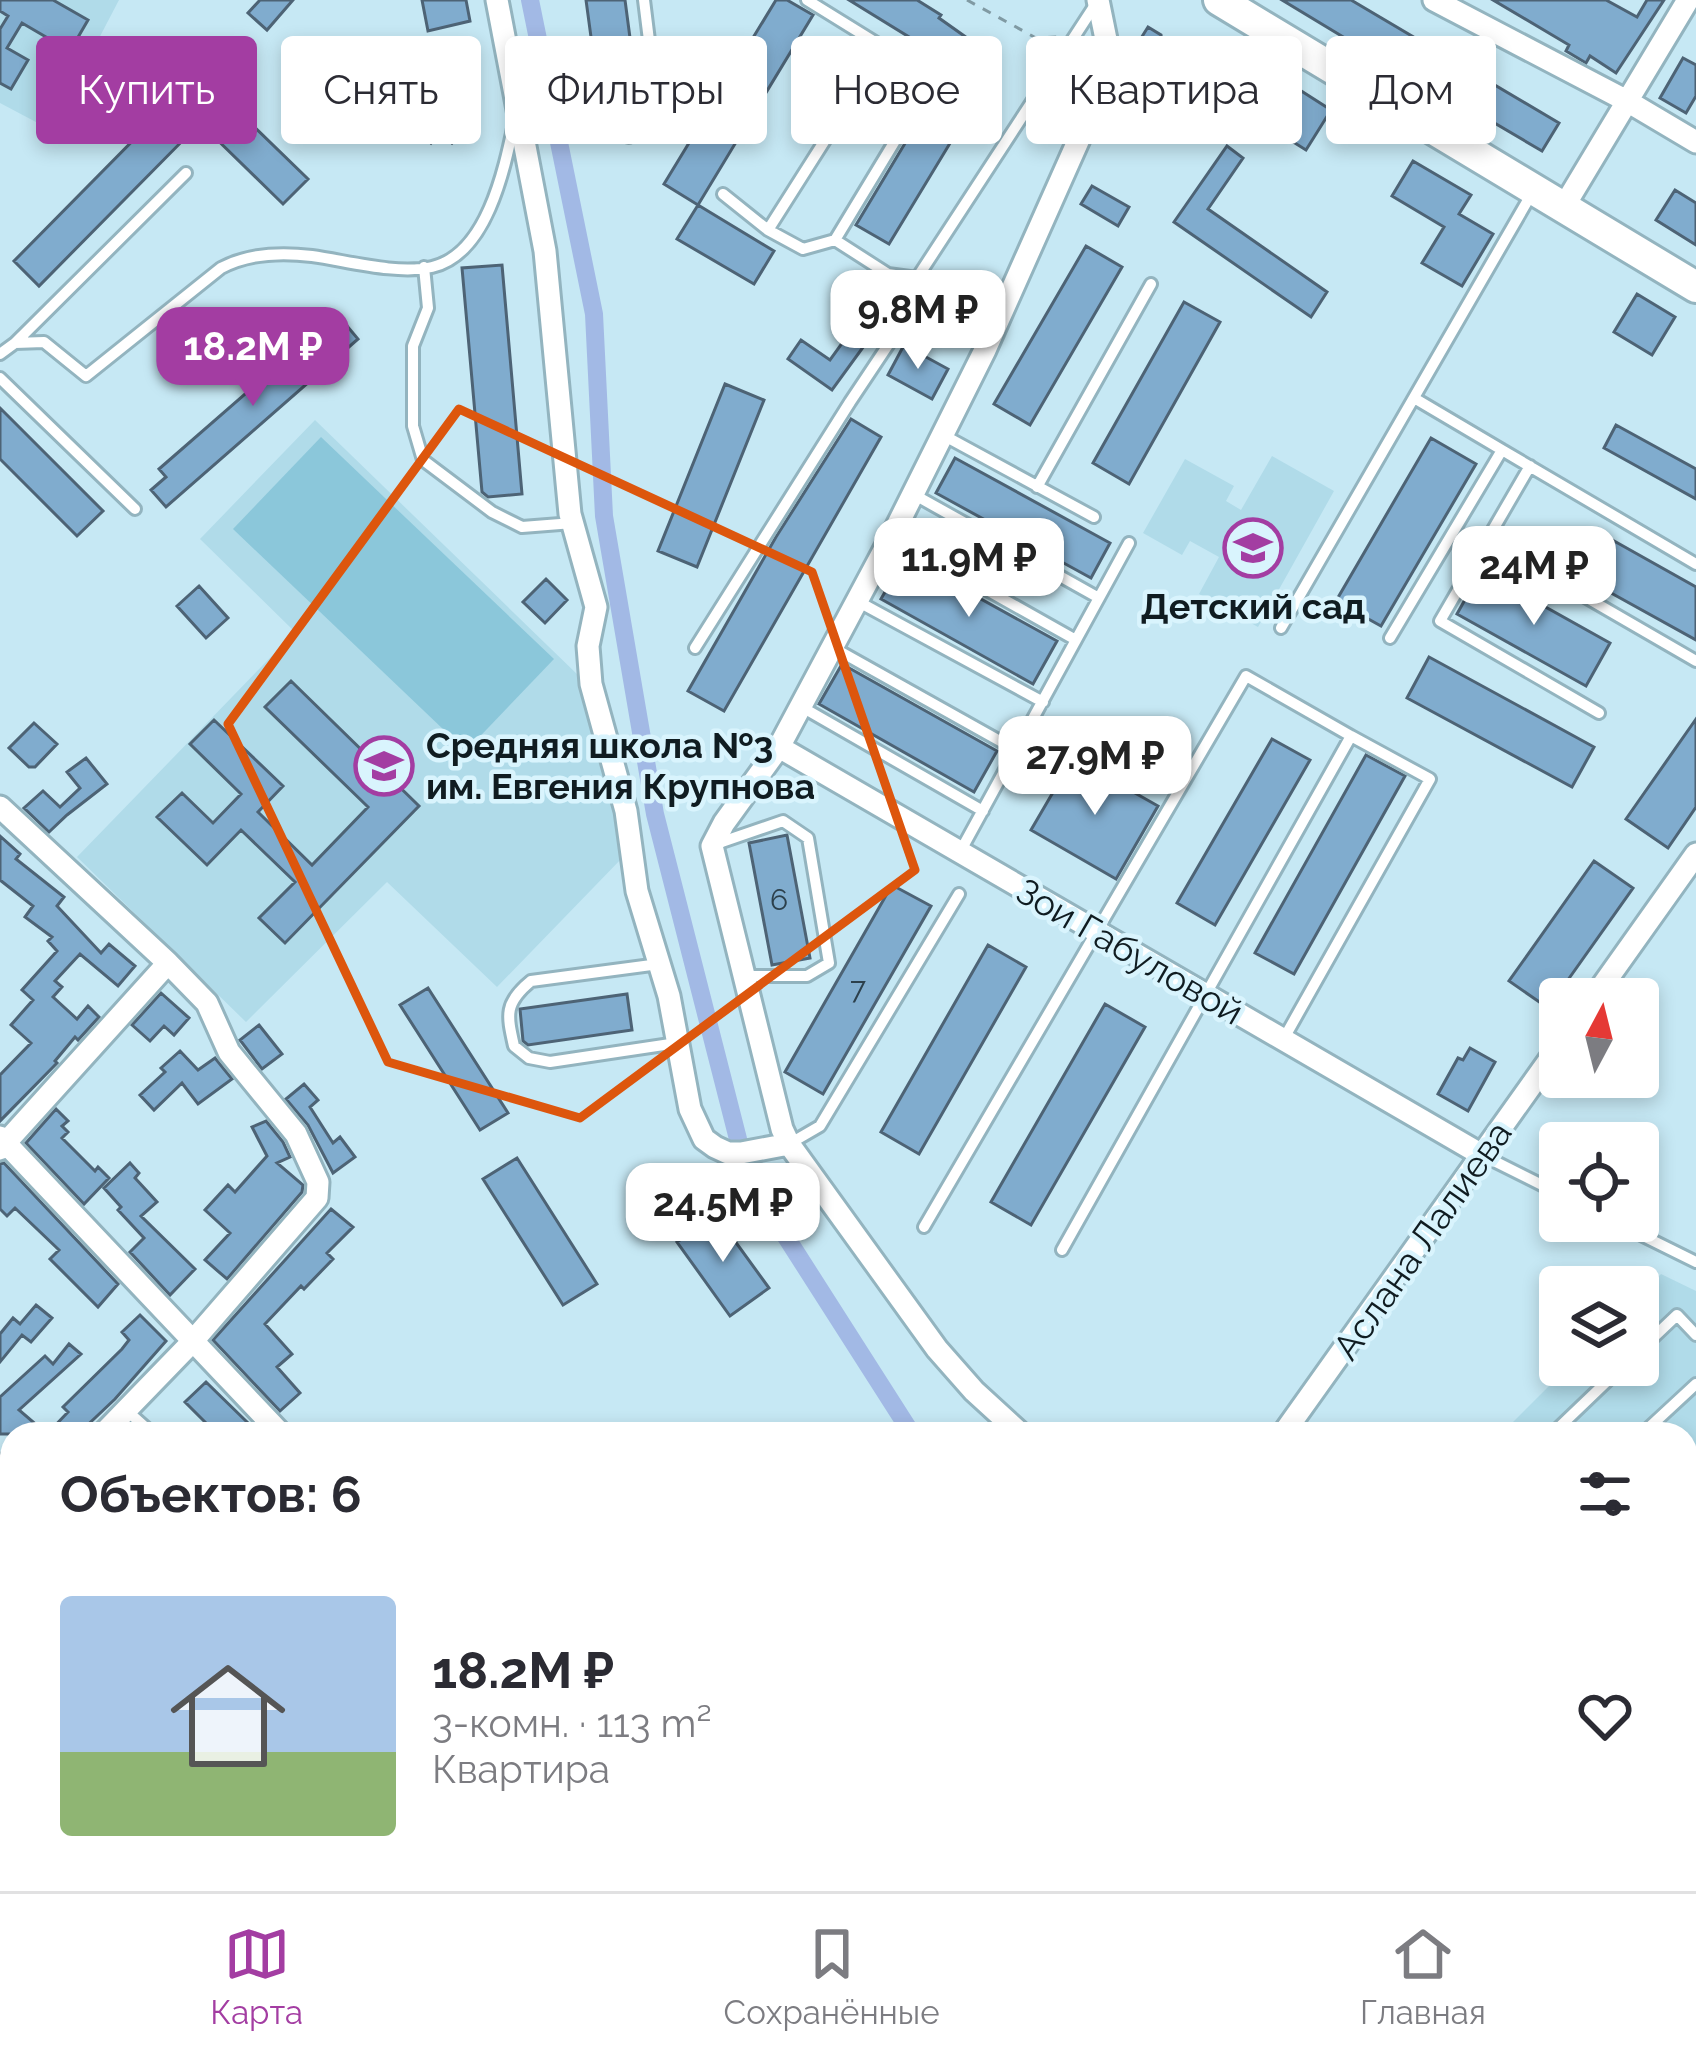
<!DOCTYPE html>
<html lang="ru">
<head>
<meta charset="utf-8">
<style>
	body { margin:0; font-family:Raleway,sans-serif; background:#f2f2f3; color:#2b2b33; height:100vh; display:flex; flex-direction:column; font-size:45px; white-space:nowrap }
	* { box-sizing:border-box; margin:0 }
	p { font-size:39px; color:#7c7c81 }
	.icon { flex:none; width:66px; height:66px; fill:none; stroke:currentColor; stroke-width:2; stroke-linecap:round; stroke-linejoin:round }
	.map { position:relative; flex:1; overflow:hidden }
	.panel { position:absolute; left:0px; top:1422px; width:1698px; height:471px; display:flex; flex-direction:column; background:#fff; border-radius:36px 36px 0 0; box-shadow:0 6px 18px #0003 }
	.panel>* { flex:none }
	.banner { position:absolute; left:36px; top:36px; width:1626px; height:108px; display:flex; gap:24px }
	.needle { width:78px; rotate:7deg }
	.controls { position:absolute; left:1539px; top:978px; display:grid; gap:24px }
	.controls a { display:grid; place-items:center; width:120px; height:120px; border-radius:12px; background:#fff; box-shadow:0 6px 18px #0003; font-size:60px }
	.price { position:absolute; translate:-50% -102px; padding:0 27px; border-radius:24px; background:#fff; color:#222; font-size:39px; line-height:78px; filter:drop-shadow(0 3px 6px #0008) }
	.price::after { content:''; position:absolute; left:50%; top:72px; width:36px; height:27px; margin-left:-18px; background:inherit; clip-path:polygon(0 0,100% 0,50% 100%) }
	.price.current { background:#a33da2; color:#fff }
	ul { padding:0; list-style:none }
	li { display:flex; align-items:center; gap:36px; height:300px; padding:0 60px }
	li span { display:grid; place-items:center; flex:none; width:336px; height:240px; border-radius:12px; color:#555 }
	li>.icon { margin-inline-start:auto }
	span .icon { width:144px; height:144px; fill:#fffc; stroke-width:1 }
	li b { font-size:51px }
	h2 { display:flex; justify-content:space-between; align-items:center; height:144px; padding:0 60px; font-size:51px }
	.tag { padding:0 42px; border-radius:12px; background:#fff; box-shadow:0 6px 18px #0003; font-size:42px; line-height:108px }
	.tag.current { background:#a33da2; color:#fff }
	.dock { display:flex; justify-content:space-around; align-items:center; height:168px; border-top:3px solid #e1e1e2; background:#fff; font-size:33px; color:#7c7c81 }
	.dock a { display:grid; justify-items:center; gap:6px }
	.dock .current { color:#a33da2 }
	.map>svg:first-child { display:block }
	.built { fill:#b0dbe9 }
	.green { fill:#8bc7da }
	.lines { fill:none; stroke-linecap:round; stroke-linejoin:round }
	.canal { stroke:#a2b9e5; stroke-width:18 }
	.building { fill:#80acce; stroke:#4d6375; stroke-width:3 }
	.service-casing { stroke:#93b4bf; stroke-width:16 }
	.minor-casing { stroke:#93b4bf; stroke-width:27 }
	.tertiary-casing { stroke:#93b4bf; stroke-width:33 }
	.secondary-casing { stroke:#93b4bf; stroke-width:36 }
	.path { stroke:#809aa3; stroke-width:3; stroke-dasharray:9 9; stroke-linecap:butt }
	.service { stroke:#fff; stroke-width:10 }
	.minor { stroke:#fff; stroke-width:21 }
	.tertiary { stroke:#fff; stroke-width:27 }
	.secondary { stroke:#fff; stroke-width:30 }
	.marked { fill:none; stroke:#dd560d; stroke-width:9; stroke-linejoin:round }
	.labels { text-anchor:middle; stroke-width:9; stroke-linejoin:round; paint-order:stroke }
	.number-label { font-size:30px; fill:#2c404c }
	.poi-label { font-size:36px; font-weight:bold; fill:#101c21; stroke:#d9f4fd }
	.street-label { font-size:36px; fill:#101c21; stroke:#d9f4fd }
</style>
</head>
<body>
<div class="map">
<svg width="1696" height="1891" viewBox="0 0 1696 1891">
	<rect width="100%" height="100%" fill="#c6e8f4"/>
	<path class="built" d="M0 0H119L51 130 0 103Z
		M315 420 579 676 624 856 497 987 387 882 246 1022 77 857 295 632 200 539Z
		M1272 456 1334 491 1258 627 1199 594 1219 557 1190 541 1182 555 1143 533 1185 459 1234 486 1226 501 1241 510Z
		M1661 1274 1696 1291V1506L1686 1516V1434H1501L1570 1365H1638V1297Z
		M12 1545V1787L0 1774V1558Z
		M545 1881H1469V1891H547Z"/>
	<path class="green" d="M321 437 554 659 466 751 233 529Z"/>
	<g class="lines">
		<path class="canal" d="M530 0 594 314 604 516 655 814 738 1139
			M751 1182 912 1434"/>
	</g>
	<path class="building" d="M0 0H53L88 20 70 51 22 23 7 48 28 60 11 89 0 83V29L8 16 0 11Z
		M260 0H293L267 30 248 13Z
		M422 0H466L470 21 428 31Z
		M586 0H625L639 106 601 111Z
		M776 0H787L813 15 698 205 664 184Z
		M849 0H917L941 15 939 18 984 50 967 77 984 87 889 244 856 225 949 70 941 65 943 62 921 48 922 45Z
		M1282 0H1351L1559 123 1542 151 1428 84 1426 87Z
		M1493 0H1606L1637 17 1647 0H1664L1616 73 1590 56 1586 63 1566 51 1569 45Z
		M1148 27 1161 35 1164 58 1219 92 1204 116 1123 67Z
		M1683 58 1696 65V96L1686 113 1660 98Z
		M1270 71 1331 110 1306 150 1245 112Z
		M439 78 449 79 462 87 465 84 476 95 470 100 477 107 473 121 452 143 441 132 431 143 392 105 413 83 416 86Z
		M211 85 308 179 283 204 200 123 39 286 14 261 175 98 187 110Z
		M1227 146 1243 158 1208 209 1327 292 1311 317 1174 222Z
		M1413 161 1471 195 1459 214 1493 234 1462 286 1422 263 1444 227 1392 196Z
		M1092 186 1129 207 1118 226 1081 204Z
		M1675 190 1696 203V245L1656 220Z
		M698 205 774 251 754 284 677 239Z
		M1086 246 1122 267 1030 425 994 404Z
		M502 265 522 494 488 497 482 492 462 268Z
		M1637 294 1675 317 1652 355 1614 332Z
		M1184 302 1220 322 1129 484 1093 463Z
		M337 314 358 339 166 507 151 490 166 477 159 469Z
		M853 328 869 339 832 390 788 359 801 340 830 360Z
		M904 345 948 369 932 399 888 375Z
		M725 384 764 400 697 567 658 551Z
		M0 408 103 511 77 536 0 459Z
		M851 419 881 437 724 711 688 691 776 537Z
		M1616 425 1696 469V499L1604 448Z
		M1431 438 1476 464 1381 626 1336 601Z
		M955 458 1110 543 1091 578 936 493Z
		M1607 537 1696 587V640L1584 578Z
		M905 557 1057 641 1033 684 881 599Z
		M1481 571 1610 643 1586 686 1457 614Z
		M546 579 567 600 545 623 523 602Z
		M199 586 228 618 206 638 177 606Z
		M1429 657 1594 747 1572 787 1407 698Z
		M842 664 997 751 974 792 819 704Z
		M291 681 419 806 285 943 259 918 295 882 241 830 207 865 157 817 182 793 213 823 241 794 190 744 214 720 283 786 258 812 312 865 368 807 265 707Z
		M1696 719V807L1668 848 1626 819Z
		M34 723 57 744 35 767H29L9 748Z
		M1272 739 1310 760 1215 925 1177 903Z
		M1366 755 1405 776 1294 974 1255 953Z
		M86 758 107 784 67 815 49 832 24 808 43 791 60 807 80 788 67 772Z
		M1073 758 1158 806 1116 879 1031 830Z
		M787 835 810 958 772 965 749 843Z
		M0 836 20 854 16 859 64 897 57 906 101 953 109 944 135 966 118 986 80 954 55 981 62 987 53 997 77 1019 88 1006 99 1017 78 1040 75 1037 55 1061 57 1063 0 1121V1075L31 1043 11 1025 33 1000 22 990 57 951 48 941 52 937 25 917 33 906 0 880Z
		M1594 861 1633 888 1548 1008 1509 981Z
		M892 885 931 906 823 1094 785 1072Z
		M988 945 1026 967 919 1154 881 1132Z
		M428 988 508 1113 480 1130 400 1005Z
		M161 993 189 1018 174 1035 164 1026 150 1041 132 1025Z
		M627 994 632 1030 528 1045 523 1041 520 1009Z
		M1105 1004 1145 1027 1031 1225 991 1202Z
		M259 1025 282 1054 262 1069 240 1040Z
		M1470 1048 1495 1062 1468 1111 1438 1094 1458 1058 1463 1060Z
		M180 1051 198 1070 215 1058 232 1079 198 1104 182 1083 154 1110 140 1095 165 1072 161 1068Z
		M304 1084 318 1100 310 1107 333 1143 340 1137 355 1157 333 1173 308 1125 286 1099Z
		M56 1109 68 1121 62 1126 68 1132 62 1138 95 1171 98 1167 109 1178 84 1204 26 1143Z
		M266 1121 283 1142 290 1157 277 1163 303 1185 302 1192 227 1279 205 1260 230 1233 205 1210 228 1185 235 1192 267 1156 252 1127Z
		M517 1158 597 1284 563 1305 483 1179Z
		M4 1163 118 1284 98 1307 50 1259 59 1250 15 1208 7 1216 0 1209V1164Z
		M130 1163 139 1173 135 1178 157 1202 141 1216 195 1269 170 1295 130 1252 144 1238 118 1210 121 1207 104 1188Z
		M331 1209 353 1227 327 1253 333 1259 304 1289 301 1286 265 1324 292 1354 277 1367 300 1393 280 1411 213 1340Z
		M716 1215 769 1288 730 1316 677 1242Z
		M36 1305 52 1318 31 1342 22 1335 0 1362V1334L13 1318 20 1324Z
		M140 1315 166 1341 115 1399 78 1434H0V1397L45 1356 53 1364 69 1344 81 1354 19 1410 47 1434 68 1412 63 1407 122 1349 129 1340 122 1332Z
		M206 1382 248 1423 246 1425 256 1434H198L207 1424 185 1402Z"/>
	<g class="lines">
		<g class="service-casing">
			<path id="service" d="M807 0 933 78 835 240
				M629 137 648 121 656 97 644 0
				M723 194 768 230 803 249 835 240 888 274 917 278 1095 5
				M768 230 827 137
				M424 267 428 308 413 346V426L423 460 492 512 522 527 573 523
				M15 343 186 173
				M0 354 15 343 44 342 86 376 221 268C249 253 280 252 312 256 348 261 397 275 432 267 488 254 505 166 515 119
				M0 378 135 509
				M943 435 1094 517
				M1502 450 1696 564
				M1530 466 1487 540 1696 661
				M1037 487 1151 284
				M913 494 1099 598
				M891 536 1076 640
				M1487 540 1440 621 1599 713
				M857 601 1043 702
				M1281 628 1532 193
				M1390 638 1502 450 1414 398
				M832 647 1016 750
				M695 648 850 402 918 300 917 278
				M800 706 983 811
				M716 844 783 821 808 838 829 963 807 976H745
				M960 852 1129 543
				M659 964 531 981C504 1003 507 1015 514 1046L529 1058 550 1062 677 1043
				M1283 1040 1430 779 1351 736
				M789 1144 820 1126 959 894
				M1482 1155 1560 1194
				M1613 1221 1696 1262
				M924 1227 1246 676 1351 736 1062 1250
				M1638 1352 1677 1315 1696 1335
				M126 1410 153 1434
				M1552 1434 1624 1365
				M1642 1434 1696 1384
				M1686 1465 1696 1455
				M1686 1642 1696 1633
				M1076 1881 1084 1891
				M644 1891 657 1881
				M1249 1891 1267 1881"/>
		</g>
		<g class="minor-casing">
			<path id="minor" d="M497 0 545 251 570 514 596 607 588 646 591 684 626 811 637 891 669 996 690 1109 704 1139 715 1147 728 1153H741L789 1144
				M1434 0 1627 101 1696 142
				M1563 208 1688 0
				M779 747 1482 1155
				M0 807 168 963 207 1003 229 1052 296 1134 318 1182 317 1198 192 1342 103 1434
				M1593 999 1696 854
				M0 1137 281 1434
				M0 1149 168 963
				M1021 1434 974 1391 937 1349 789 1144 782 1129 712 846 724 823 779 747 897 526 985 350 1104 83 1109 54 1098 0
				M1283 1434 1560 1045
				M0 1465 12 1478
				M0 1544 12 1531
				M0 1784 12 1797
				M87 1881 96 1891
				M1493 1891V1881"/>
		</g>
		<g class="tertiary-casing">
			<path id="tertiary" d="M333 1881 337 1891
				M41 1891 51 1881"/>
		</g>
		<g class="secondary-casing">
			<path id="secondary" d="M1219 0 1696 287"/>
		</g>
		<path class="path" d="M967 0 1036 38 1057 37"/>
		<use href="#service" class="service"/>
		<use href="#minor" class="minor"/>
		<use href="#tertiary" class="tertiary"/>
		<use href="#secondary" class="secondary"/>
	</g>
	<path class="marked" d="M459 409 812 572 915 870 580 1118 388 1062 228 724Z"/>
	<defs>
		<g id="school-ring" transform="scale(3)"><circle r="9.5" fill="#d9f4fd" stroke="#a33da2" stroke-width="1.5"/><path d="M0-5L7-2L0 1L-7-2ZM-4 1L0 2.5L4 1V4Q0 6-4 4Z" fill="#a33da2"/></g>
	</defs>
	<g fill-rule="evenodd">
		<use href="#school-ring" x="1253" y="548"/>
		<use href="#school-ring" x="384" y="766"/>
	</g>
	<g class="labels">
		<g class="number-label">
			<text x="779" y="910">6</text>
			<text x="858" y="999">7</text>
		</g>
		<g class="poi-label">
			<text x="1253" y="619">Детский сад</text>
			<text x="426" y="758" text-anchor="start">Средняя школа №3<tspan x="426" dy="41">им. Евгения Крупнова</tspan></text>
		</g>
		<g class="street-label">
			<text transform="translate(1130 951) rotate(30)" y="13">Зои Габуловой</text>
			<text transform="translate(1422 1240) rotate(-55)" y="13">Аслана Лалиева</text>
		</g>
	</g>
</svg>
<div class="controls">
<a><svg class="needle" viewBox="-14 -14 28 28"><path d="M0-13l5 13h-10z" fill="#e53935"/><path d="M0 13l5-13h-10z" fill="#7c7c81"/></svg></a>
<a><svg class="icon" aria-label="locate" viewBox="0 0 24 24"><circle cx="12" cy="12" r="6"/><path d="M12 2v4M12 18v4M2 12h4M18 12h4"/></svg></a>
<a><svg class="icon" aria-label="layers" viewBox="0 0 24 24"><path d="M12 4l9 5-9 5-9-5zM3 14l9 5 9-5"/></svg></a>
</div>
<b class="price" style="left:918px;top:372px">9.8M ₽</b>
<b class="price current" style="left:253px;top:409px">18.2M ₽</b>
<b class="price" style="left:969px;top:620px">11.9M ₽</b>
<b class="price" style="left:1534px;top:628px">24M ₽</b>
<b class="price" style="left:1095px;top:818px">27.9M ₽</b>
<b class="price" style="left:723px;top:1265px">24.5M ₽</b>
<div class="banner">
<a class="tag current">Купить</a>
<a class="tag">Снять</a>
<a class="tag">Фильтры</a>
<a class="tag">Новое</a>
<a class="tag">Квартира</a>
<a class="tag">Дом</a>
</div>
<section class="panel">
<h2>Объектов: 6<svg class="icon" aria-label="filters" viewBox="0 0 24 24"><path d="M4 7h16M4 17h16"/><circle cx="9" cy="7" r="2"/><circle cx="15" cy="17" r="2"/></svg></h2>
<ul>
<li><span style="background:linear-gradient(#a9c7e8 65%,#8fb573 0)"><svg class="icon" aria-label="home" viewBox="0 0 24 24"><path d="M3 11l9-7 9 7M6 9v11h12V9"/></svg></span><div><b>18.2M ₽</b><p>3-комн. · 113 m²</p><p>Квартира</p></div><svg class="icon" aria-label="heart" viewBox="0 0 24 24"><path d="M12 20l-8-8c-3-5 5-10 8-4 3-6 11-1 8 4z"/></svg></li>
</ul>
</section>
</div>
<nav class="dock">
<a class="current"><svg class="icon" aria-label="map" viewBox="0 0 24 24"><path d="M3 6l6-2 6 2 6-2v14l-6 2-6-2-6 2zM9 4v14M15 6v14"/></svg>Карта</a>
<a><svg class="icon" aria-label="saved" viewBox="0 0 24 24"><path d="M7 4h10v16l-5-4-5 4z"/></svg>Сохранённые</a>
<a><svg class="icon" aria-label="home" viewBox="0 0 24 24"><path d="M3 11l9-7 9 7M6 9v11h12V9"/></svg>Главная</a>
</nav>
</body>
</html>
